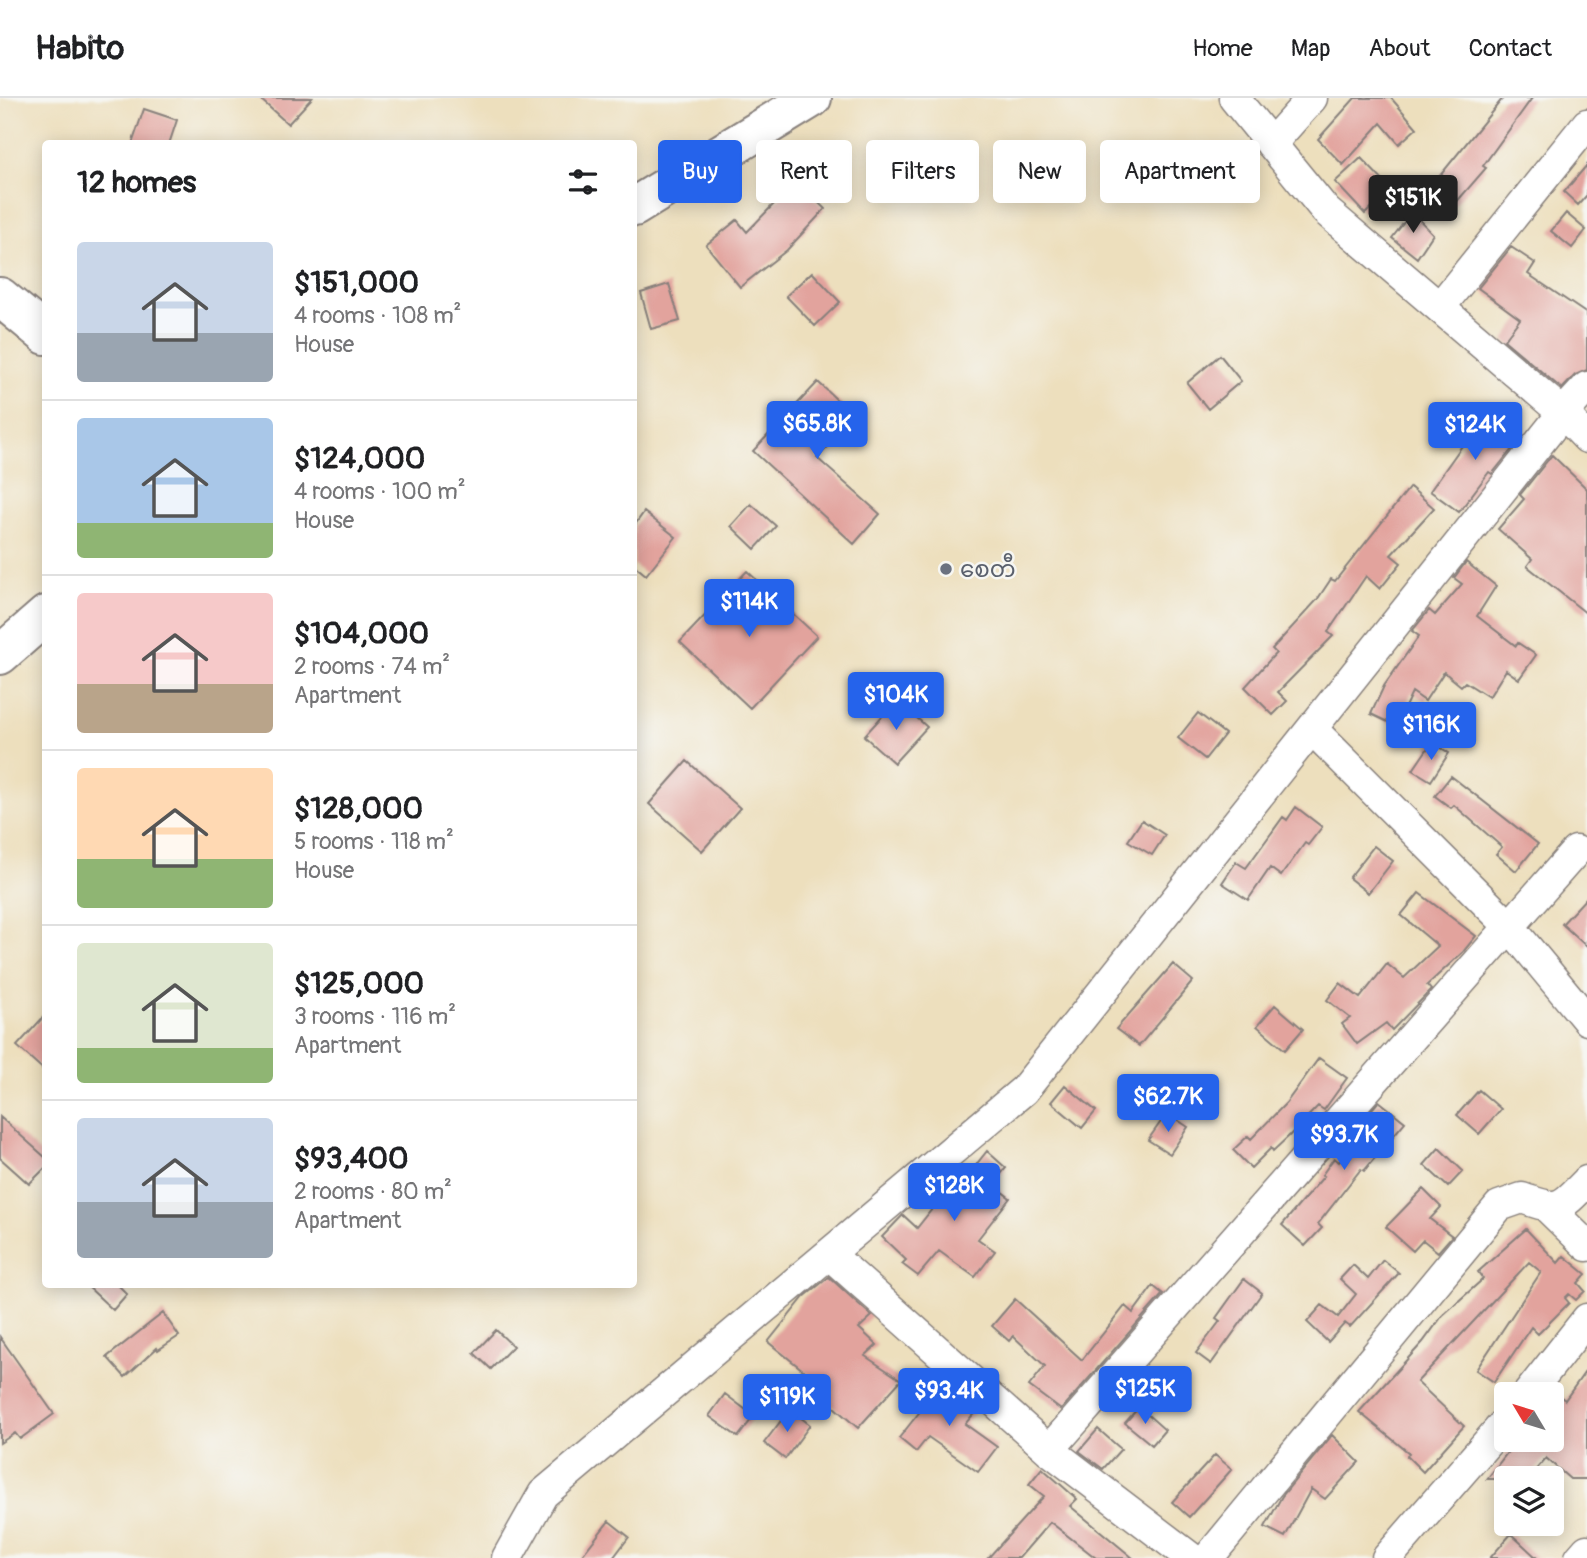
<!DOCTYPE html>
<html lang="en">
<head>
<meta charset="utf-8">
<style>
	body { margin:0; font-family:Pangolin,"Noto Sans Myanmar",sans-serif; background:#f2f2f2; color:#202124; height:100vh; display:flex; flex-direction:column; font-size:26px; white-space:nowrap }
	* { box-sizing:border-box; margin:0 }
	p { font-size:23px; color:#757577 }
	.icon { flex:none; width:38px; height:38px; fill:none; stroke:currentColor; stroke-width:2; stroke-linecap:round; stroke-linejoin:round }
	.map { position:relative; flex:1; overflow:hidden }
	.details { position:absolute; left:42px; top:42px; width:595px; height:1148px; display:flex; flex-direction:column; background:#fff; border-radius:7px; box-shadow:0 4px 18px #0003 }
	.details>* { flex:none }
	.banner { position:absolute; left:658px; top:42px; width:665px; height:63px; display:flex; gap:14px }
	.needle { width:46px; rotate:308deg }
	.buttons { position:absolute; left:1494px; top:1284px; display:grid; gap:14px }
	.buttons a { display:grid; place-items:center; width:70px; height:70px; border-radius:7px; background:#fff; box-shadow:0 4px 18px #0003; font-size:35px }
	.price { position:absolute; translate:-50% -60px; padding:0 16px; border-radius:7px; background:#2563eb; color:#fff; font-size:23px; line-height:46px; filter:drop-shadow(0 2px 4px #0008) }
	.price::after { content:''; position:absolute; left:50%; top:42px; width:21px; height:16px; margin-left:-10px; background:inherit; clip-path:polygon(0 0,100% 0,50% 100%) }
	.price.active { background:#222; color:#fff }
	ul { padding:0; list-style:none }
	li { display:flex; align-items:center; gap:21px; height:175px; padding:0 35px }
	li+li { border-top:2px solid #e0e0e0 }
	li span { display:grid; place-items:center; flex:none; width:196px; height:140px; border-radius:7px; color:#555 }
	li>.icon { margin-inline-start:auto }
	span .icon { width:84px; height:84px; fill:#fffc; stroke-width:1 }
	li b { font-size:30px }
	h2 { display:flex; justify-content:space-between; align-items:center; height:84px; padding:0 35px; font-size:30px }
	.pill { padding:0 24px; border-radius:7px; background:#fff; box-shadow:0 4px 18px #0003; font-size:24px; line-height:63px }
	.pill.active { background:#2563eb; color:#fff }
	header { display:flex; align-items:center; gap:42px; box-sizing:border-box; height:98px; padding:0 35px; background:#fff; border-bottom:2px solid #e0e0e0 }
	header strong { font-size:33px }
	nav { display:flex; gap:38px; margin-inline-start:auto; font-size:24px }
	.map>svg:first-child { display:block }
	.building { fill:#e2a39d }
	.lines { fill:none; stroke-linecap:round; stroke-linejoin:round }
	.street-casing { stroke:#88807c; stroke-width:33 }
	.secondary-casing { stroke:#88807c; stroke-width:42 }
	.street { stroke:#fff; stroke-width:30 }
	.secondary { stroke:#fff; stroke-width:38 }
	.worship-dot { fill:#6b7280; stroke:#f6f6f2; stroke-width:2.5 }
	.labels { text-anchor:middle; stroke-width:5; stroke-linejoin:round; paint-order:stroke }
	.worship-label { font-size:23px; fill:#5b616d; stroke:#f6f6f2; text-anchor:start }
</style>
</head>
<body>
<header>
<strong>Habito</strong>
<nav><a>Home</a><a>Map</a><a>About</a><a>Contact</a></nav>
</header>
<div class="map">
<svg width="1587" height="1460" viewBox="0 0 1587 1460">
	<rect width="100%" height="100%" fill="#f6f6f2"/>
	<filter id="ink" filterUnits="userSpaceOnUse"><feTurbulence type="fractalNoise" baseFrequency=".0143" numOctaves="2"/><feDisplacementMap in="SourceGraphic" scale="14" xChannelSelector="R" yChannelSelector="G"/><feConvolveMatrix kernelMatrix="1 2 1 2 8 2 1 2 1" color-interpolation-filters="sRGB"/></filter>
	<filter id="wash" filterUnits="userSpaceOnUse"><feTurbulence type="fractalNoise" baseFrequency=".00686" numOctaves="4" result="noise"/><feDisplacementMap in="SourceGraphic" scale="28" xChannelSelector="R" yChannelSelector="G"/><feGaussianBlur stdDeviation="1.57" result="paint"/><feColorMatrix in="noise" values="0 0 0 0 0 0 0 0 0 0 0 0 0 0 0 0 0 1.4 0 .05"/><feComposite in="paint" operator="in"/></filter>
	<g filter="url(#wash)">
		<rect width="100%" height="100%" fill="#eddfbd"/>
		<g id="blocks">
			<path class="building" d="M259 0H312L288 26Z
				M1355 0H1391L1417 30 1399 46 1381 25 1343 67 1318 41Z
				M1503 0H1532L1483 68 1486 70 1454 107 1434 85Z
				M144 11 177 22 169 46H132Z
				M1361 60 1391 91 1365 116 1335 84Z
				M1587 67V97L1578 107 1564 94Z
				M796 83 825 111 787 152 740 189 706 147 737 122 747 134Z
				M1412 114 1433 136 1417 160 1392 140Z
				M1566 115 1586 132 1572 150 1551 133Z
				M1511 149 1535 165 1528 176 1587 216V272L1575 277 1562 291 1504 242 1520 221 1478 190Z
				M812 174 840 204 815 228 786 198Z
				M669 186 680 223 651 231 641 195Z
				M1220 257 1241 283 1208 311 1187 285Z
				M818 284 856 320 817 360 880 416 854 446 753 353Z
				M1486 314 1520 341 1492 376 1489 374 1459 414 1430 393Z
				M1552 357 1587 391V516L1527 468 1532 461 1498 431 1524 401 1520 397Z
				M1410 389 1434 410 1391 457 1401 465 1380 491 1366 478 1328 534 1333 538 1278 594 1287 603 1273 617 1245 589 1276 555 1272 551 1317 502 1331 481 1335 483Z
				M751 406 776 428 755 451 731 428Z
				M644 414 676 439 646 477 634 467V428Z
				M1466 464 1496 488 1477 518 1516 548 1518 545 1536 557 1519 581 1506 572 1489 599 1465 584 1461 588 1444 574 1425 603 1412 594 1396 628 1371 616 1384 588 1419 538 1412 533 1429 512 1435 517 1462 486 1454 480Z
				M747 473 817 538 750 610 680 544Z
				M897 602 927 629 894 665 864 638Z
				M1198 615 1225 636 1205 661 1178 640Z
				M1432 644 1449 655 1431 683 1413 672Z
				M687 663 740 710 702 753 649 706Z
				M1451 678 1538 746 1516 773 1496 756 1502 749 1454 707 1451 710 1435 698Z
				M1296 709 1322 729 1308 747 1305 745 1281 778 1270 770 1248 802 1222 785 1236 764 1246 770 1283 719 1287 722Z
				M1142 722 1165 737 1152 757 1128 743Z
				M1374 748 1393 763 1368 795 1349 780Z
				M1419 795 1476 838 1463 854 1427 887 1431 892 1392 932 1386 925 1357 946 1342 926 1350 920 1327 902 1340 885 1360 900 1387 866 1404 880 1438 848 1401 817Z
				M1587 799V849L1562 826Z
				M1173 866 1193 883 1139 948 1116 931Z
				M1275 907 1303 931 1285 952 1257 928Z
				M46 916V974L17 948Z
				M1319 960 1347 980 1324 1012 1318 1008 1290 1037 1273 1053 1271 1050 1251 1070 1233 1052 1248 1038 1251 1041 1286 1005Z
				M1065 987 1096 1013 1082 1030 1051 1004Z
				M1479 992 1501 1011 1479 1036 1457 1017Z
				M1379 1003 1405 1024 1364 1073 1361 1071 1318 1126 1322 1130 1305 1148 1282 1127 1324 1078 1322 1077 1334 1060 1339 1064 1364 1030 1359 1026Z
				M1167 1015 1188 1029 1170 1056 1148 1042Z
				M0 1019 46 1060V1069L29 1086 0 1060Z
				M1439 1050 1463 1073 1448 1089 1424 1067Z
				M987 1053 1006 1070 992 1086 1010 1100 978 1141 995 1153 975 1179 939 1153 918 1178 902 1166 906 1162 882 1139 903 1117 917 1130 944 1096 949 1101Z
				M1423 1091 1441 1109 1430 1121 1452 1138 1438 1154 1423 1142 1413 1153 1386 1129Z
				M1526 1131 1558 1165 1564 1158 1586 1176 1578 1185 1585 1193 1576 1202 1569 1196 1565 1200 1569 1205 1538 1236 1531 1229 1494 1284 1476 1272 1541 1174 1529 1164 1417 1284 1464 1328 1423 1374 1407 1358 1409 1355 1359 1314 1423 1244 1443 1217 1483 1181 1478 1174Z
				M1383 1162 1399 1175 1350 1229 1345 1225 1328 1244 1307 1224 1322 1207 1338 1219 1356 1196 1340 1181 1353 1167 1368 1181Z
				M829 1179 872 1218 859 1230 877 1247 865 1258 901 1282 858 1330 818 1295 823 1288 768 1244 804 1199Z
				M1244 1181 1262 1195 1211 1266 1196 1255 1220 1223 1216 1220Z
				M85 1186H117L127 1196 113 1212Z
				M1153 1188 1163 1196 1061 1312 1029 1288 1045 1268 1013 1238 1009 1243 992 1228 1015 1201 1082 1262 1125 1208 1133 1215Z
				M163 1215 179 1238 158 1252 157 1250 125 1279 107 1259Z
				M496 1232 513 1248 491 1271 474 1255Z
				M0 1239 54 1316 20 1341 15 1335 0 1345Z
				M1587 1271V1381H1570L1546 1360 1528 1381H1487L1517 1342H1552V1309L1561 1299 1565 1302Z
				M945 1282 977 1312 965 1326 997 1349 978 1374 928 1339 916 1354 899 1340Z
				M725 1296 754 1318 738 1339 709 1318Z
				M1139 1309 1165 1332 1152 1347 1125 1325Z
				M790 1311 810 1327 785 1361 764 1345Z
				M1098 1331 1121 1351 1103 1371 1079 1353Z
				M1332 1337 1359 1364 1325 1401 1311 1391 1285 1439 1265 1429 1282 1398Z
				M1215 1357 1232 1371 1189 1419 1172 1404Z
				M1042 1370 1077 1401 1070 1408 1133 1460H1096L1050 1424 1019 1460H988L1044 1398 1029 1386Z
				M609 1423 629 1439 613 1460H580Z
				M1511 1436 1537 1460H1490Z"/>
		</g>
	</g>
	<g filter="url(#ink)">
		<use href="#blocks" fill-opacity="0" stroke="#88807c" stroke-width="2"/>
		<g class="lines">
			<g class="street-casing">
				<path id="street" d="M1234 0 1326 113 1563 315 1587 340
					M1271 46 1312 0
					M1440 209 1587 26
					M1312 631 1510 829 1587 922
					M1548 1110 1587 1148
					M829 1156 1049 1352 1191 1460
					M1527 1297 1587 1221
					M1049 1352 1576 753
					M507 1460 543 1396 1024 992 1563 315 1587 289
					M1208 1460 1499 1108 1522 1100C1559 1113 1559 1112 1587 1083
					M1387 1460 1507 1322
					M1580 1460 1587 1452"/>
			</g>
			<g class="secondary-casing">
				<path id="secondary" d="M634 109 812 0
					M0 199 46 237
					M0 557 46 517"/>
			</g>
			<use href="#street" class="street"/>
			<use href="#secondary" class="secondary"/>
		</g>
	</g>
	<circle class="worship-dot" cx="946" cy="471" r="7"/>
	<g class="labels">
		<g class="worship-label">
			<text x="960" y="479">စေတီ</text>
		</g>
	</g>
</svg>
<div class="buttons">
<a><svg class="needle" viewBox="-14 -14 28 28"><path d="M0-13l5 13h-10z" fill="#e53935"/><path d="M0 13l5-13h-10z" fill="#757577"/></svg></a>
<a><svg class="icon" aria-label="layers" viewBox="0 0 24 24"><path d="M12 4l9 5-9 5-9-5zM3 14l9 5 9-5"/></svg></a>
</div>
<b class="price active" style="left:1413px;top:137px">$151K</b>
<b class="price" style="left:817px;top:363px">$65.8K</b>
<b class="price" style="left:1475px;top:364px">$124K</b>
<b class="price" style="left:749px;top:541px">$114K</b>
<b class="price" style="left:896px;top:634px">$104K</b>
<b class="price" style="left:1431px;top:664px">$116K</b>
<b class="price" style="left:1168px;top:1036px">$62.7K</b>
<b class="price" style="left:1344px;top:1074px">$93.7K</b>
<b class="price" style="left:954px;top:1125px">$128K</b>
<b class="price" style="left:1145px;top:1328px">$125K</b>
<b class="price" style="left:949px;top:1330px">$93.4K</b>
<b class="price" style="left:787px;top:1336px">$119K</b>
<div class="banner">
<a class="pill active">Buy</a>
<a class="pill">Rent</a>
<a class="pill">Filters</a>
<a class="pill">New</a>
<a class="pill">Apartment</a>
</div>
<section class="details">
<h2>12 homes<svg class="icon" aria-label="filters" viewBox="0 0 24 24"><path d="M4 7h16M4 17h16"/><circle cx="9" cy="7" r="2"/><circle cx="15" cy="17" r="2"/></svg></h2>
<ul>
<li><span style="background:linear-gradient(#c9d6e8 65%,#9aa5b1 0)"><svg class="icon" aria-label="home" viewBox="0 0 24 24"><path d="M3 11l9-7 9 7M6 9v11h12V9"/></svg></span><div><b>$151,000</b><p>4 rooms · 108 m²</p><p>House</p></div></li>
<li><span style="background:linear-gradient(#a9c7e8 75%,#8fb573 0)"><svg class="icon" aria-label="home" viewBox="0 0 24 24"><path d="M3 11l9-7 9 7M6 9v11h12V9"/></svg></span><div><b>$124,000</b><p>4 rooms · 100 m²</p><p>House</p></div></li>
<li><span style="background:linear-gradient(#f6c9c9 65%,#b9a48a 0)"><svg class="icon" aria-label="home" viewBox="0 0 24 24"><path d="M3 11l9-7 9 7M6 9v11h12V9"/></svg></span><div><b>$104,000</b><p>2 rooms · 74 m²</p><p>Apartment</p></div></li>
<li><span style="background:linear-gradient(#ffd9b3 65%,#8fb573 0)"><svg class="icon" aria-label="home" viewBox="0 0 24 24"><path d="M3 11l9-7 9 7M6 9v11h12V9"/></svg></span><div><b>$128,000</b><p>5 rooms · 118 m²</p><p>House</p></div></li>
<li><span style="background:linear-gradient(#dfe7d0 75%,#8fb573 0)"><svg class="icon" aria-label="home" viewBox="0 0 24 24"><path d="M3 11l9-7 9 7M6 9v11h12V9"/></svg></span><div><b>$125,000</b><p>3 rooms · 116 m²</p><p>Apartment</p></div></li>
<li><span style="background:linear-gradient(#c9d6e8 60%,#9aa5b1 0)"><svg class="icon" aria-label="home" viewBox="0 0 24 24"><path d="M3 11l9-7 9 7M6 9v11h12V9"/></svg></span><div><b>$93,400</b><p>2 rooms · 80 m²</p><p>Apartment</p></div></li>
</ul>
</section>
</div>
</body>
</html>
